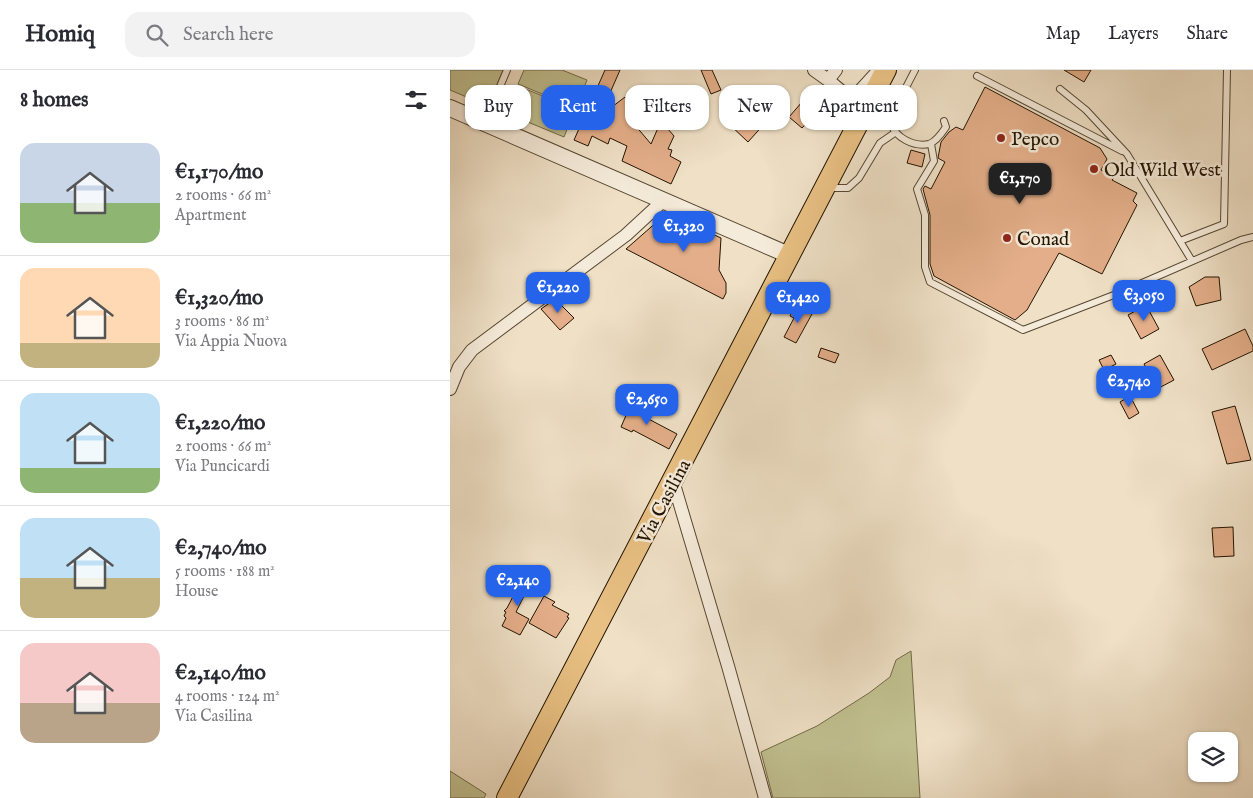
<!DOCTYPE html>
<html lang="en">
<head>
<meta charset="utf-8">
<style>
	body { margin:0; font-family:"IM FELL English",serif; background:#f2f2f3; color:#2b2b33; height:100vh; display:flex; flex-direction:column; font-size:19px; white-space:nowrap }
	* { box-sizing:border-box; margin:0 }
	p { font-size:16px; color:#7c7c81 }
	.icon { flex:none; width:28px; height:28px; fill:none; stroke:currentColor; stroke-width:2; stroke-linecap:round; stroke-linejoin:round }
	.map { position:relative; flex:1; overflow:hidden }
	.drawer { display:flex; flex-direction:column; background:#fff; width:450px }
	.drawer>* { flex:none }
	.top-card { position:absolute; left:15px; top:15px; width:475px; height:45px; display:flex; gap:10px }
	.tools { position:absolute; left:738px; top:662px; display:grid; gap:10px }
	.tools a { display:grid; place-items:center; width:50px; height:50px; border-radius:10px; background:#fff; box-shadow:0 1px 4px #0004; font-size:25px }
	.price { position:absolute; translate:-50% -42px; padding:0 11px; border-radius:10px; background:#2563eb; color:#fff; font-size:16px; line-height:32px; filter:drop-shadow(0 1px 2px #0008) }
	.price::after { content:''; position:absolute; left:50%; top:30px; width:15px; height:11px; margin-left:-8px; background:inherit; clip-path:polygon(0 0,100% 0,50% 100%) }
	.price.on { background:#222; color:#fff }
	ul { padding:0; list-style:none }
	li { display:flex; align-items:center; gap:15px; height:125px; padding:0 20px }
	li+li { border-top:1px solid #e1e1e2 }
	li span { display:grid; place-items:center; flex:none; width:140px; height:100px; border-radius:15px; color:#555 }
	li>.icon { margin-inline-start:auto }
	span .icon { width:60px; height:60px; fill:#fffc; stroke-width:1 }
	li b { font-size:21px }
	h2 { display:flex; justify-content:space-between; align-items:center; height:60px; padding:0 20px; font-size:21px }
	.tag { padding:0 18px; border-radius:15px; background:#fff; box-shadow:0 1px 4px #0004; font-size:18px; line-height:45px }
	.tag.on { background:#2563eb; color:#fff }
	header { display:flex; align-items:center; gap:30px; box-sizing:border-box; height:70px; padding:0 25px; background:#fff; border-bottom:1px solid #e1e1e2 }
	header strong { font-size:24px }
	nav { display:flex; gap:28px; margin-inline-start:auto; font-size:18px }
	.search { width:350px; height:45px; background:#f2f2f3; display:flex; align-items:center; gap:12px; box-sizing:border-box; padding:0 18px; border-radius:15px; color:#7c7c81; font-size:19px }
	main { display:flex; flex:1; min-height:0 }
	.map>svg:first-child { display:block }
	.green { fill:#c1c090; stroke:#726a48 }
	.building { fill:#e3ae89; stroke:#231400 }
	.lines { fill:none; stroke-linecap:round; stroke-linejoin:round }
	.service-casing { stroke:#564732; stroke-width:8 }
	.minor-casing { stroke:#564732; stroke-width:14 }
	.tertiary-casing { stroke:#564732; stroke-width:18 }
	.primary-casing { stroke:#231400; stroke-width:22 }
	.service { stroke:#f5ebda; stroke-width:6 }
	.minor { stroke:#f5ebda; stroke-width:12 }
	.tertiary { stroke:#f5ebda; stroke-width:16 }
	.primary { stroke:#e8c083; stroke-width:20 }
	.poi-dot { fill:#8f2418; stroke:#f5ebda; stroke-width:2 }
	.labels { text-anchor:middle; stroke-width:5; stroke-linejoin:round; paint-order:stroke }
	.poi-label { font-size:19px; fill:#231400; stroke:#f5ebda; text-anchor:start }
	.street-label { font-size:19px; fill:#231400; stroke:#f5ebda }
</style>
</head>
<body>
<header>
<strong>Homiq</strong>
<div class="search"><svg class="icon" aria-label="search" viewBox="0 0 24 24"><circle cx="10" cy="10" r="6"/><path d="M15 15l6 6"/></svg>Search here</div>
<nav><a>Map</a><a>Layers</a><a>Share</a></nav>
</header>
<main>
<section class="drawer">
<h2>8 homes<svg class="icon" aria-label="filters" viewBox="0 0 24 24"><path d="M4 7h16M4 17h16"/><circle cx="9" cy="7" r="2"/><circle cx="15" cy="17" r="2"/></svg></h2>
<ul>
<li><span style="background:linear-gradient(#c9d6e8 60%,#8fb573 0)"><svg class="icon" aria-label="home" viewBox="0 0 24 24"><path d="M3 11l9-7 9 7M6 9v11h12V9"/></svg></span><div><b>€1,170/mo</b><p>2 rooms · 66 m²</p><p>Apartment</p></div></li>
<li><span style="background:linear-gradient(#ffd9b3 75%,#c2b280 0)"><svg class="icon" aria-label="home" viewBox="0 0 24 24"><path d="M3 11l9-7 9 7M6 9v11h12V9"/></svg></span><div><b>€1,320/mo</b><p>3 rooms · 86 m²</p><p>Via Appia Nuova</p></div></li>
<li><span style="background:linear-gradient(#bfe0f5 75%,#8fb573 0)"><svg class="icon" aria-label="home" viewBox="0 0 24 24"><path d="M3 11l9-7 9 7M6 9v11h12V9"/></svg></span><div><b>€1,220/mo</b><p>2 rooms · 66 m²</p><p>Via Puncicardi</p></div></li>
<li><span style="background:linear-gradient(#bfe0f5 60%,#c2b280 0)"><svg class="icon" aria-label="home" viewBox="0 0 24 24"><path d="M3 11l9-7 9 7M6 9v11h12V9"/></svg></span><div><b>€2,740/mo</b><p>5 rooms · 188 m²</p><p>House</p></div></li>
<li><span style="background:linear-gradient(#f6c9c9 60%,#b9a48a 0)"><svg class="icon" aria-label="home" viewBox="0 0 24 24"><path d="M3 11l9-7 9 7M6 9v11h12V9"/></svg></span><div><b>€2,140/mo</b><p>4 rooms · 124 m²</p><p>Via Casilina</p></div></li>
</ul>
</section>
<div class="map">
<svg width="803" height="728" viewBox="0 0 803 728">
	<rect width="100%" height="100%" fill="#efe0c6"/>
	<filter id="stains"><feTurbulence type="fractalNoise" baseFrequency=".004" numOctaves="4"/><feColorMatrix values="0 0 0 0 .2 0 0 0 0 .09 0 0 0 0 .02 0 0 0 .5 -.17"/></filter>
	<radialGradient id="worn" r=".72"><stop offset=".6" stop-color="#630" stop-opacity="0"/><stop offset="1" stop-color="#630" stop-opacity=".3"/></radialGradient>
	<path class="green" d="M0 0H53L38 36 0 20Z
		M74 0H112L137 10 126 38 68 14Z
		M68 16 125 39 114 67 56 43Z
		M461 581 470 728H323L311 682 367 656 419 623 440 607 446 590Z
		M0 701 36 724 34 728H0Z"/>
	<path class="building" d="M155 0H170L150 46 175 27 187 42 179 48 201 74 211 51 224 66 218 79 222 80 220 86 231 92 221 114 172 91 177 76 160 68 158 74 142 66 138 76 124 70Z
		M251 0H262L271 20 261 24Z
		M614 0H641L634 12Z
		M535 17 650 78 657 89 651 100 665 107 662 110 687 123 683 131 687 135 652 204 609 183 577 240 565 250 484 206 480 194V145L473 119 475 116 481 119 495 92 488 88 491 72 499 62 506 57 513 60Z
		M306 26 324 43 298 72 279 54Z
		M352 32 357 36 359 34 367 42 352 58 339 47Z
		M461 80 475 84 472 97 457 93Z
		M217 143 271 168 269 200 276 213V223L273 229 176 179Z
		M755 207H769L771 230 746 236 739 217Z
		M105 229 124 248 110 260 91 239Z
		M696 235 709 259 691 269 678 245Z
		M345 236 362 244 346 273 334 267 344 248 340 246Z
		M795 259 803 276V281L762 300 752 279Z
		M371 278 389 284 385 293 368 287Z
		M661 285 666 294 654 300 649 290Z
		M710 285 724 310 707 319 694 294Z
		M680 326 689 343 679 349 670 332Z
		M183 329 195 336 191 345 227 364 219 379 183 360 182 362 171 357Z
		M785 336 801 390 777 394 762 342Z
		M783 457 784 486 764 487 762 458Z
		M76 502 84 506 66 542 79 549 70 565 52 556 56 548 54 546 56 542 54 541 57 538Z
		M94 526 105 532 102 535 119 544 117 547 119 548 106 568 79 553Z"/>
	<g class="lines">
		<g class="service-casing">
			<path id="service" d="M527 6 672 81
				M610 19 636 40 677 84 742 191
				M422 31 439 41C440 44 440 49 441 53 445 68 464 77 479 74 486 72 492 63 496 57L494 51
				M439 41 450 29 465 0
				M35 52 57 0
				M481 74 484 91 467 119 475 145V197L480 212 573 260 669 223 791 170 803 167
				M379 118H398L409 108 430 73 446 62
				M730 171 774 154 777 0"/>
		</g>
		<g class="minor-casing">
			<path id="minor" d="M364 0 378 10
				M386 0 378 10 396 25 409 52
				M396 25 407 24 428 1
				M0 319 9 297 22 280 176 165 214 130
				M223 411 278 596 315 728"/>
		</g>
		<g class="tertiary-casing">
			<path id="tertiary" d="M0 38 341 186"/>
		</g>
		<g class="primary-casing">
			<path id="primary" d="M57 728 436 0"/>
		</g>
		<use href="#service" class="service"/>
		<use href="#minor" class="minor"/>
		<use href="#tertiary" class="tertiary"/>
		<use href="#primary" class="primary"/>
	</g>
	<g class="poi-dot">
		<circle cx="551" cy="68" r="5"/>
		<circle cx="644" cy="99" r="5"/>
		<circle cx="557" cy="168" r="5"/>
	</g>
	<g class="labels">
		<g class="poi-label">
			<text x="561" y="75">Pepco</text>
			<text x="654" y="106">Old Wild West</text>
			<text x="567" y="175">Conad</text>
		</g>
		<g class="street-label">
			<text transform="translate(213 431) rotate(-62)" y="7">Via Casilina</text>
		</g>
	</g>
	<rect width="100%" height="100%" filter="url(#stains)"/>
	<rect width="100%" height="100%" fill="url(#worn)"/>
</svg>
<div class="tools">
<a><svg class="icon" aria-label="layers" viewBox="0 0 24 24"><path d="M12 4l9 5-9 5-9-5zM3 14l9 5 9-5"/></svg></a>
</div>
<b class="price on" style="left:570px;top:135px">€1,170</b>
<b class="price" style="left:234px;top:183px">€1,320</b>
<b class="price" style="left:108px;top:244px">€1,220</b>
<b class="price" style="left:694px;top:252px">€3,050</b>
<b class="price" style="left:348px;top:254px">€1,420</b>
<b class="price" style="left:679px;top:338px">€2,740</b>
<b class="price" style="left:197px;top:356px">€2,650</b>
<b class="price" style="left:68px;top:537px">€2,140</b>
<div class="top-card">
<a class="tag">Buy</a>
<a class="tag on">Rent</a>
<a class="tag">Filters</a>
<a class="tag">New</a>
<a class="tag">Apartment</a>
</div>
</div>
</main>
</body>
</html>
